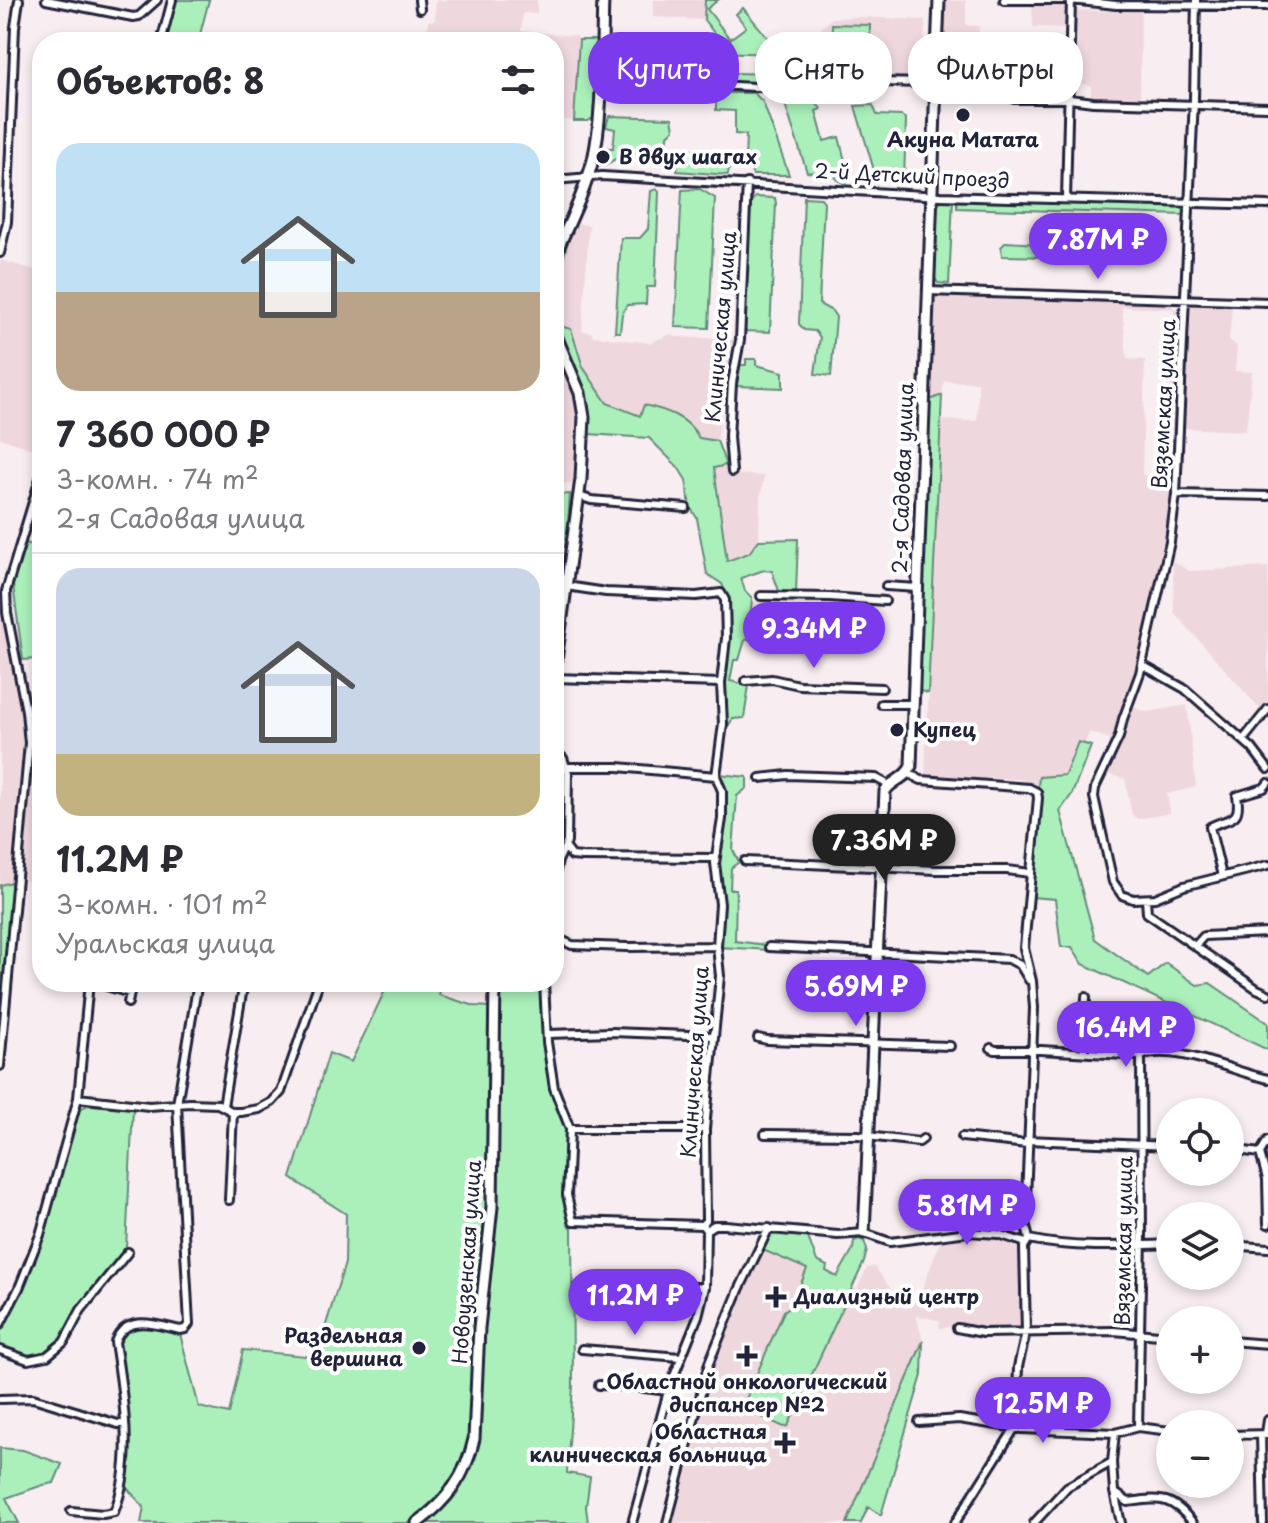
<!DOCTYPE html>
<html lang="ru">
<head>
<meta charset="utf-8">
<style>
	body { margin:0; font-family:"Playpen Sans",sans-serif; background:#f7f7f7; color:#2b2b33; height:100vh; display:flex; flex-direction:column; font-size:30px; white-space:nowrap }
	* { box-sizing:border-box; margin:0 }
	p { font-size:26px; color:#7c7c81 }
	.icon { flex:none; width:44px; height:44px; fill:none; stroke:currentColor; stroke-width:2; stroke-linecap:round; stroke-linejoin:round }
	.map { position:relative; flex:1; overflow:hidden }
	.panel { position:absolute; left:32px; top:32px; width:532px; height:960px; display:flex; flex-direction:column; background:#fff; border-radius:32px; box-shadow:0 4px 12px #0003 }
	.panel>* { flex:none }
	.hud { position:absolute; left:588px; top:32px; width:560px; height:72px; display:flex; gap:16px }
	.controls { position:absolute; left:1156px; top:1098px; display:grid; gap:16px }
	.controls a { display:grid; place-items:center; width:88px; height:88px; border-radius:50%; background:#fff; box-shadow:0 4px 12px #0003; font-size:40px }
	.price { position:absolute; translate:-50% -68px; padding:0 18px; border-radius:28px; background:#7c3aed; color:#fff; font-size:26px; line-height:52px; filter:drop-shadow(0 2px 4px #0008) }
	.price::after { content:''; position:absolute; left:50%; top:48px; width:24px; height:18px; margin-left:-12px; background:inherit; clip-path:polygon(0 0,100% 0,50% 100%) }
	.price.on { background:#222; color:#fff }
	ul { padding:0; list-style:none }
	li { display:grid; align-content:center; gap:16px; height:424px; padding:0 24px }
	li+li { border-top:2px solid #e1e1e2 }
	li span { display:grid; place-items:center; height:248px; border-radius:24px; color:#555 }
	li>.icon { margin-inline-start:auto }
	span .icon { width:144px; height:144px; fill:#fffc; stroke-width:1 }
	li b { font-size:34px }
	h2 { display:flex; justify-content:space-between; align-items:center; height:96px; padding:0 24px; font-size:34px }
	.tag { padding:0 28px; border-radius:32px; background:#fff; box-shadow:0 4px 12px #0003; font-size:28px; line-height:72px }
	.tag.on { background:#7c3aed; color:#fff }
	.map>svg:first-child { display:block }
	.built { fill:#efd7de; fill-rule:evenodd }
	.green { fill:#abf0bb; stroke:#66897b; stroke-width:2 }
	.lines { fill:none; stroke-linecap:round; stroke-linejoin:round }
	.street-casing { stroke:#22223b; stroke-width:12 }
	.secondary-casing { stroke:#22223b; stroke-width:15 }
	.street { stroke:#fff; stroke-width:6 }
	.secondary { stroke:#fff; stroke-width:9 }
	.poi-dot { fill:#22223b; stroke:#fff; stroke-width:3 }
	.labels { text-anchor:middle; stroke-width:8; stroke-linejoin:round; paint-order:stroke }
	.poi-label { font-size:20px; font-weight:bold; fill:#22223b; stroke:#fff; text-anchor:start }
	.street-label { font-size:20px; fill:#22223b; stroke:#fff }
</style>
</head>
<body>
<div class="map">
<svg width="1268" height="1523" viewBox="0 0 1268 1523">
	<rect width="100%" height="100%" fill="#f8edf0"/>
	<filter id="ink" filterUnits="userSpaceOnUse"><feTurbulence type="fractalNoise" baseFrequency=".0125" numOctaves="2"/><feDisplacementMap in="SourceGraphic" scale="16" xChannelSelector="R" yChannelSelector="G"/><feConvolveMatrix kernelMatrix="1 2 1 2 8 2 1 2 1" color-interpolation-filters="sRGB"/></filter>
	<g filter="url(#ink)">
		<path class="built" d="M436 0H537V14L523 13 521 31 576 36 579 40 574 121 554 119V42H425V29L428 28V21L435 20Z
			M654 0H705L704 20 653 17Z
			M945 0 966 1V25L979 26 977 66 940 65Z
			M1032 5H1067V28L1033 27Z
			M1075 10 1141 12 1140 98 1091 96V85L1074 84Z
			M860 17 925 20 923 78 821 74V28L832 18Z
			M574 223 589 225 582 331 591 332 593 336 650 343 671 334 675 337 733 339V356L729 363 717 441 699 438 607 403 583 367 571 329 560 326 557 306 561 265Z
			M0 260 42 272V452L0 438Z
			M941 295 1171 305 1177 311 1179 318 1168 541 1163 542 1138 673 1119 718 1114 740 1089 732 1085 744 1077 742 1065 775 1040 777 1038 787 1019 779 926 776 925 773 941 420 977 421 978 401V382L944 381 942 395 930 400 935 299ZM1122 307 1174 309 1166 484H1153L1142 473 1145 360 1127 359Z
			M1192 304 1232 305 1229 340 1237 346 1235 371 1252 372 1246 431 1182 428 1188 308Z
			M554 337 579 406 575 484 554 482Z
			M726 465 734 474 764 476 760 498 759 540 749 553 727 561 714 467Z
			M1173 561 1189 571 1268 567V704L1264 707H1258L1174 612Z
			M0 585 2 614 22 712 25 742 12 882 0 885Z
			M1187 705 1196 787 1167 794 1170 813 1138 819 1132 815 1125 779 1104 773 1123 739 1130 706 1147 712Z
			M42 760V881L21 880 30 782 40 783Z
			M955 1233 997 1236 1022 1245 1021 1331H983L967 1325 939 1328 940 1321 916 1315 923 1341 847 1523H669L711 1363 742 1289 763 1250 857 1289 867 1268 875 1267 905 1309 919 1298 942 1236Z"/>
		<path class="green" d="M175 0H209L198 42H165Z
			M705 0H718L707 9 730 39 746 27 736 14 743 8 778 50 774 54 719 52 718 38 704 20Z
			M832 24 870 25 869 57 831 56Z
			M579 40H595L598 44 593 118 588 121H574Z
			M660 71 774 74 769 84 661 80Z
			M716 93H754L763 102 789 175H753L745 161 746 135 735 134V111L716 110Z
			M791 98C803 99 814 98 821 109L816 111 824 141 839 137 850 181 845 184 836 179 835 174 807 172 784 101Z
			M873 105 877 115 901 116 906 119 904 180 876 177 855 106Z
			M609 116 672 118 674 129 668 135V154L626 152 606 165 608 148H613L615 129 606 127Z
			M679 149 698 150V158L730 160 728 175 677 171Z
			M657 189 659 192 655 287H647L646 304 627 305 622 314 620 332H615L621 238H640L648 229 651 191Z
			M700 189 715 198 709 328 675 327 682 190Z
			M755 197 775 198 776 203 770 332 745 331 749 205Z
			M804 197 821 198 824 202 819 304 832 311 836 317 831 376 815 374 820 337 815 331 804 330 799 324Z
			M942 199H953L949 284 938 283 935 278 937 206Z
			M957 199 1185 206 1184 215 957 208Z
			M571 229C562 261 555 292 560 326L571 329 583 367 607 403 640 416 644 405C666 410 688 417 699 438L717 441 726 465 714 468 727 561 749 553 759 540 798 539 796 592 779 591 772 571 764 570 741 578 745 591 752 598 749 639 745 640 739 660H734L730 681 749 685 744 718 733 719 723 733V679L728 638V599L722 584 707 574 697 518 690 507 686 480 678 467 649 438 589 434 584 392 554 319V268Z
			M1006 242 1053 245 1056 254 1050 257 1002 256 1001 247Z
			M746 359H756V365L783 372V388L737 386 739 365H746Z
			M942 395 928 693 920 691 918 687 930 400Z
			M570 494 567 538 554 541V495Z
			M26 543 42 548V696L36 659 23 660 13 585Z
			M1078 742 1091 746 1072 794 1060 811 1095 939 1148 977 1166 963 1197 985 1210 983 1268 1023V1050L1083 964 1072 947H1061L1055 899 1032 897 1041 798 1038 787 1039 777 1065 775Z
			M719 774 747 777V788L737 796 733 850 739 862 731 868 730 889H736L735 941 766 945 769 950 719 947C726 915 716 889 717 860 718 828 732 805 719 774Z
			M12 882 0 1018V885Z
			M389 982H442L439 995 475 1006 490 1007 488 1208 470 1439C462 1475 440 1501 410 1523H141L144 1507 127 1488 128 1412 119 1342C130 1315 159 1329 180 1334L199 1407 229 1414 243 1350 316 1357 345 1263 346 1214 291 1178 329 1053 351 1062Z
			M500 982H541L551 1084 568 1132 571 1220 568 1225 572 1228 573 1385 567 1473 590 1477 586 1507 588 1523H423C451 1501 471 1476 478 1441L483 1329 496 1226Z
			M88 1105 133 1108 126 1248 79 1307 61 1340 46 1353 29 1358 0 1348V1330L22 1289 43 1235 79 1109Z
			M781 1233 807 1235 817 1261 827 1266 826 1271 837 1277 853 1249 854 1241 859 1239 864 1241 867 1250 864 1262 788 1426 784 1427 742 1408 784 1311 792 1305 807 1269 763 1250 771 1235Z
			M923 1341 922 1375 881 1515 868 1507 861 1523H847Z
			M0 1448 23 1450 62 1464 54 1483 43 1485 6 1498 19 1523H0Z"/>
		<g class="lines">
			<g class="street-casing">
				<path id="street" d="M46 0 133 17 139 16 157 0
					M419 0 420 9
					M1004 0H1071L1116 5 1268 6
					M1196 0 1194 99 1176 494 1170 542 1140 673 1123 719 1119 737 1095 788 1094 797 1113 882 1122 895 1133 899 1155 898 1184 886 1268 865
					M161 42 172 0
					M601 80 802 89 830 81 927 83 936 80
					M1014 99H1070L1093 102 1268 107
					M554 180 602 176 940 196 1268 205
					M1066 199 1071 0
					M0 253 7 222 15 27 19 0
					M928 291 1268 302
					M732 472 729 437 732 383 740 340 747 183
					M1176 494 1268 496
					M579 496 591 500 686 508
					M566 586 606 592 696 596 721 593 725 600 726 638 721 683 723 724 716 776 722 791V819L715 863 720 904 717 946 720 976 705 1129 706 1220 702 1225 706 1230 705 1287 698 1316 668 1391 632 1523
					M886 586 918 588
					M761 596 829 597 885 601
					M1142 665 1185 689 1252 748 1268 769
					M554 678 721 683
					M746 681 772 679 799 685 882 688
					M881 704H913
					M1243 740 1268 709
					M554 753 563 758 568 773 567 842 558 861 554 880
					M568 767H618L716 776
					M908 773 921 780 1029 788 1037 792 1038 798 1024 948 1032 981 1034 1008 1025 1222 1029 1239 1024 1247 1026 1332 1018 1367 1016 1421 1015 1428 955 1523
					M760 778 788 775 876 778 889 785
					M566 848 572 856 582 857 715 858
					M745 861 937 870H1007L1030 873
					M1222 876 1210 827C1227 817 1242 824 1237 796L1264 788 1268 783
					M1146 899 1147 913 1257 989 1268 994
					M554 934 561 940 572 945 627 947 717 946
					M1195 946 1204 936 1268 933
					M769 947 1009 959 1020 965 1029 980
					M93 982 130 993 128 1003
					M544 982 547 1042 554 1088 570 1129 567 1195 573 1221 702 1225
					M548 1034 612 1032 713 1036
					M758 1038 767 1040 950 1046
					M991 1048 995 1050H1041L1141 1056C1174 1043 1234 1072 1268 1079
					M1084 1052 1086 997
					M1146 1054 1148 1017
					M0 1066 29 743 26 711 7 613 6 591 42 472
					M78 1098 149 1106 190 1103 218 1104 233 1112H241L259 1109 272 1102 281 1092 319 982
					M223 1106 244 982
					M570 1129H705
					M765 1134 858 1135 919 1142 923 1139
					M962 1137 1027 1144
					M1027 1140 1170 1146
					M1268 1140 1260 1153 1267 1179 1268 1224
					M1230 1149 1260 1153
					M229 1200 233 1112
					M706 1230 714 1225H725L838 1235 864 1233 890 1242 968 1232 998 1234 1026 1243
					M1029 1239C1073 1249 1125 1246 1170 1244
					M1230 1245 1268 1248
					M578 1287H705
					M0 1325 19 1288 40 1235 78 1098 89 982
					M957 1328 983 1333 1114 1331 1170 1336
					M1230 1341 1268 1344
					M582 1349 680 1357
					M0 1350 28 1360 47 1356 64 1342 81 1310 128 1252
					M599 1385 628 1386 668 1391
					M0 1399 33 1398 118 1424H125
					M919 1422 959 1419 1022 1429 1115 1433 1138 1427 1170 1431
					M1138 1427 1142 1238 1141 1056
					M1115 1433 1112 1462 1114 1492 1128 1502C1160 1498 1171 1495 1193 1523
					M1266 1433 1268 1420
					M1230 1435 1268 1434
					M1261 1435 1263 1523
					M1114 1492 1121 1523
					M71 1511 103 1514 114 1512C135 1461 123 1395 115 1342 126 1313 157 1325 180 1330L185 1329 189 1324 177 1104 198 982
					M667 1523 709 1363 739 1290 769 1228
					M1034 1523 1067 1487 1112 1462"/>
			</g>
			<g class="secondary-casing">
				<path id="secondary" d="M554 257C568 225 584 194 593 160 604 112 601 49 603 0
					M554 331 580 393 584 417 581 479 554 675
					M864 1233 885 791C892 780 906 779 911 766L939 0
					M417 1523C447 1501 466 1476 474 1439L479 1328 492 1207 495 982"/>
			</g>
			<use href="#street" class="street"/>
			<use href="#secondary" class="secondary"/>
		</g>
	</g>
	<g class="poi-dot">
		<circle cx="963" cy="115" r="8"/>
		<circle cx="603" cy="157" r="8"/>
		<circle cx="897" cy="730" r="8"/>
		<path d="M772 1285h8v8h8v8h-8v8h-8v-8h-8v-8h8z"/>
		<circle cx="419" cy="1348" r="8"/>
		<path d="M743 1344h8v8h8v8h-8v8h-8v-8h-8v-8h8z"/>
		<path d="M781 1431h8v8h8v8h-8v8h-8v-8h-8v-8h8z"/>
	</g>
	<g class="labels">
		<g class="poi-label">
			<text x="963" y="147" text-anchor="middle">Акуна Матата</text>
			<text x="619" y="164">В двух шагах</text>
			<text x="913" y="737">Купец</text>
			<text x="794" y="1304">Диализный центр</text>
			<text x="403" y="1343" text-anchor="end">Раздельная<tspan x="403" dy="23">вершина</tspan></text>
			<text x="747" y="1389" text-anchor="middle">Областной онкологический<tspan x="747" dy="23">диспансер №2</tspan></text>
			<text x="767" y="1439" text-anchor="end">Областная<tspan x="767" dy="23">клиническая больница</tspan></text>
		</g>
		<g class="street-label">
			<text transform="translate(912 176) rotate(3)" y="7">2-й Детский проезд</text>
			<text transform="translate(721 327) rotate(-85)" y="7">Клиническая улица</text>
			<text transform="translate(1164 404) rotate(-87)" y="7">Вяземская улица</text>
			<text transform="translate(903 478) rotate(-88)" y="7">2-я Садовая улица</text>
			<text transform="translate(695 1062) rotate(-86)" y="7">Клиническая улица</text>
			<text transform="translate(1124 1241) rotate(-89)" y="7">Вяземская улица</text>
			<text transform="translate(467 1262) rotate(-86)" y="7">Новоузенская улица</text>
		</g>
	</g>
</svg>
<div class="controls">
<a><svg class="icon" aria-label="locate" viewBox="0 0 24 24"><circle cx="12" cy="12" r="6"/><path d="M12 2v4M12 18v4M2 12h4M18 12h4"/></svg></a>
<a><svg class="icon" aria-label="layers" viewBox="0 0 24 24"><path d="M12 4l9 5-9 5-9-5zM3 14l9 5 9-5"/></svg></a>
<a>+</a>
<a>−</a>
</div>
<b class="price" style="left:1098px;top:281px">7.87M ₽</b>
<b class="price" style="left:814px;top:670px">9.34M ₽</b>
<b class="price on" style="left:884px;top:882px">7.36M ₽</b>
<b class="price" style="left:856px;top:1028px">5.69M ₽</b>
<b class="price" style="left:1126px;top:1069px">16.4M ₽</b>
<b class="price" style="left:967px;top:1247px">5.81M ₽</b>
<b class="price" style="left:635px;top:1337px">11.2M ₽</b>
<b class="price" style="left:1043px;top:1445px">12.5M ₽</b>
<div class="hud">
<a class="tag on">Купить</a>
<a class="tag">Снять</a>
<a class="tag">Фильтры</a>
</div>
<section class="panel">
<h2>Объектов: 8<svg class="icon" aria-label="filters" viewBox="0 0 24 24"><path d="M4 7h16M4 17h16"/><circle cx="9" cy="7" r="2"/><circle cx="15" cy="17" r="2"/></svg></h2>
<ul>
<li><span style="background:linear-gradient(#bfe0f5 60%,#b9a48a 0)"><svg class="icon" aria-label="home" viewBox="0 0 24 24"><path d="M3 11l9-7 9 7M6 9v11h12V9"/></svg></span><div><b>7 360 000 ₽</b><p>3-комн. · 74 m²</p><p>2-я Садовая улица</p></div></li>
<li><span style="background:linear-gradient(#c9d6e8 75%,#c2b280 0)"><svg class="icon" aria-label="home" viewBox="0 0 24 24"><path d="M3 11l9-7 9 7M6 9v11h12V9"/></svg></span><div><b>11.2M ₽</b><p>3-комн. · 101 m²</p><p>Уральская улица</p></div></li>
</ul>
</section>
</div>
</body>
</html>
